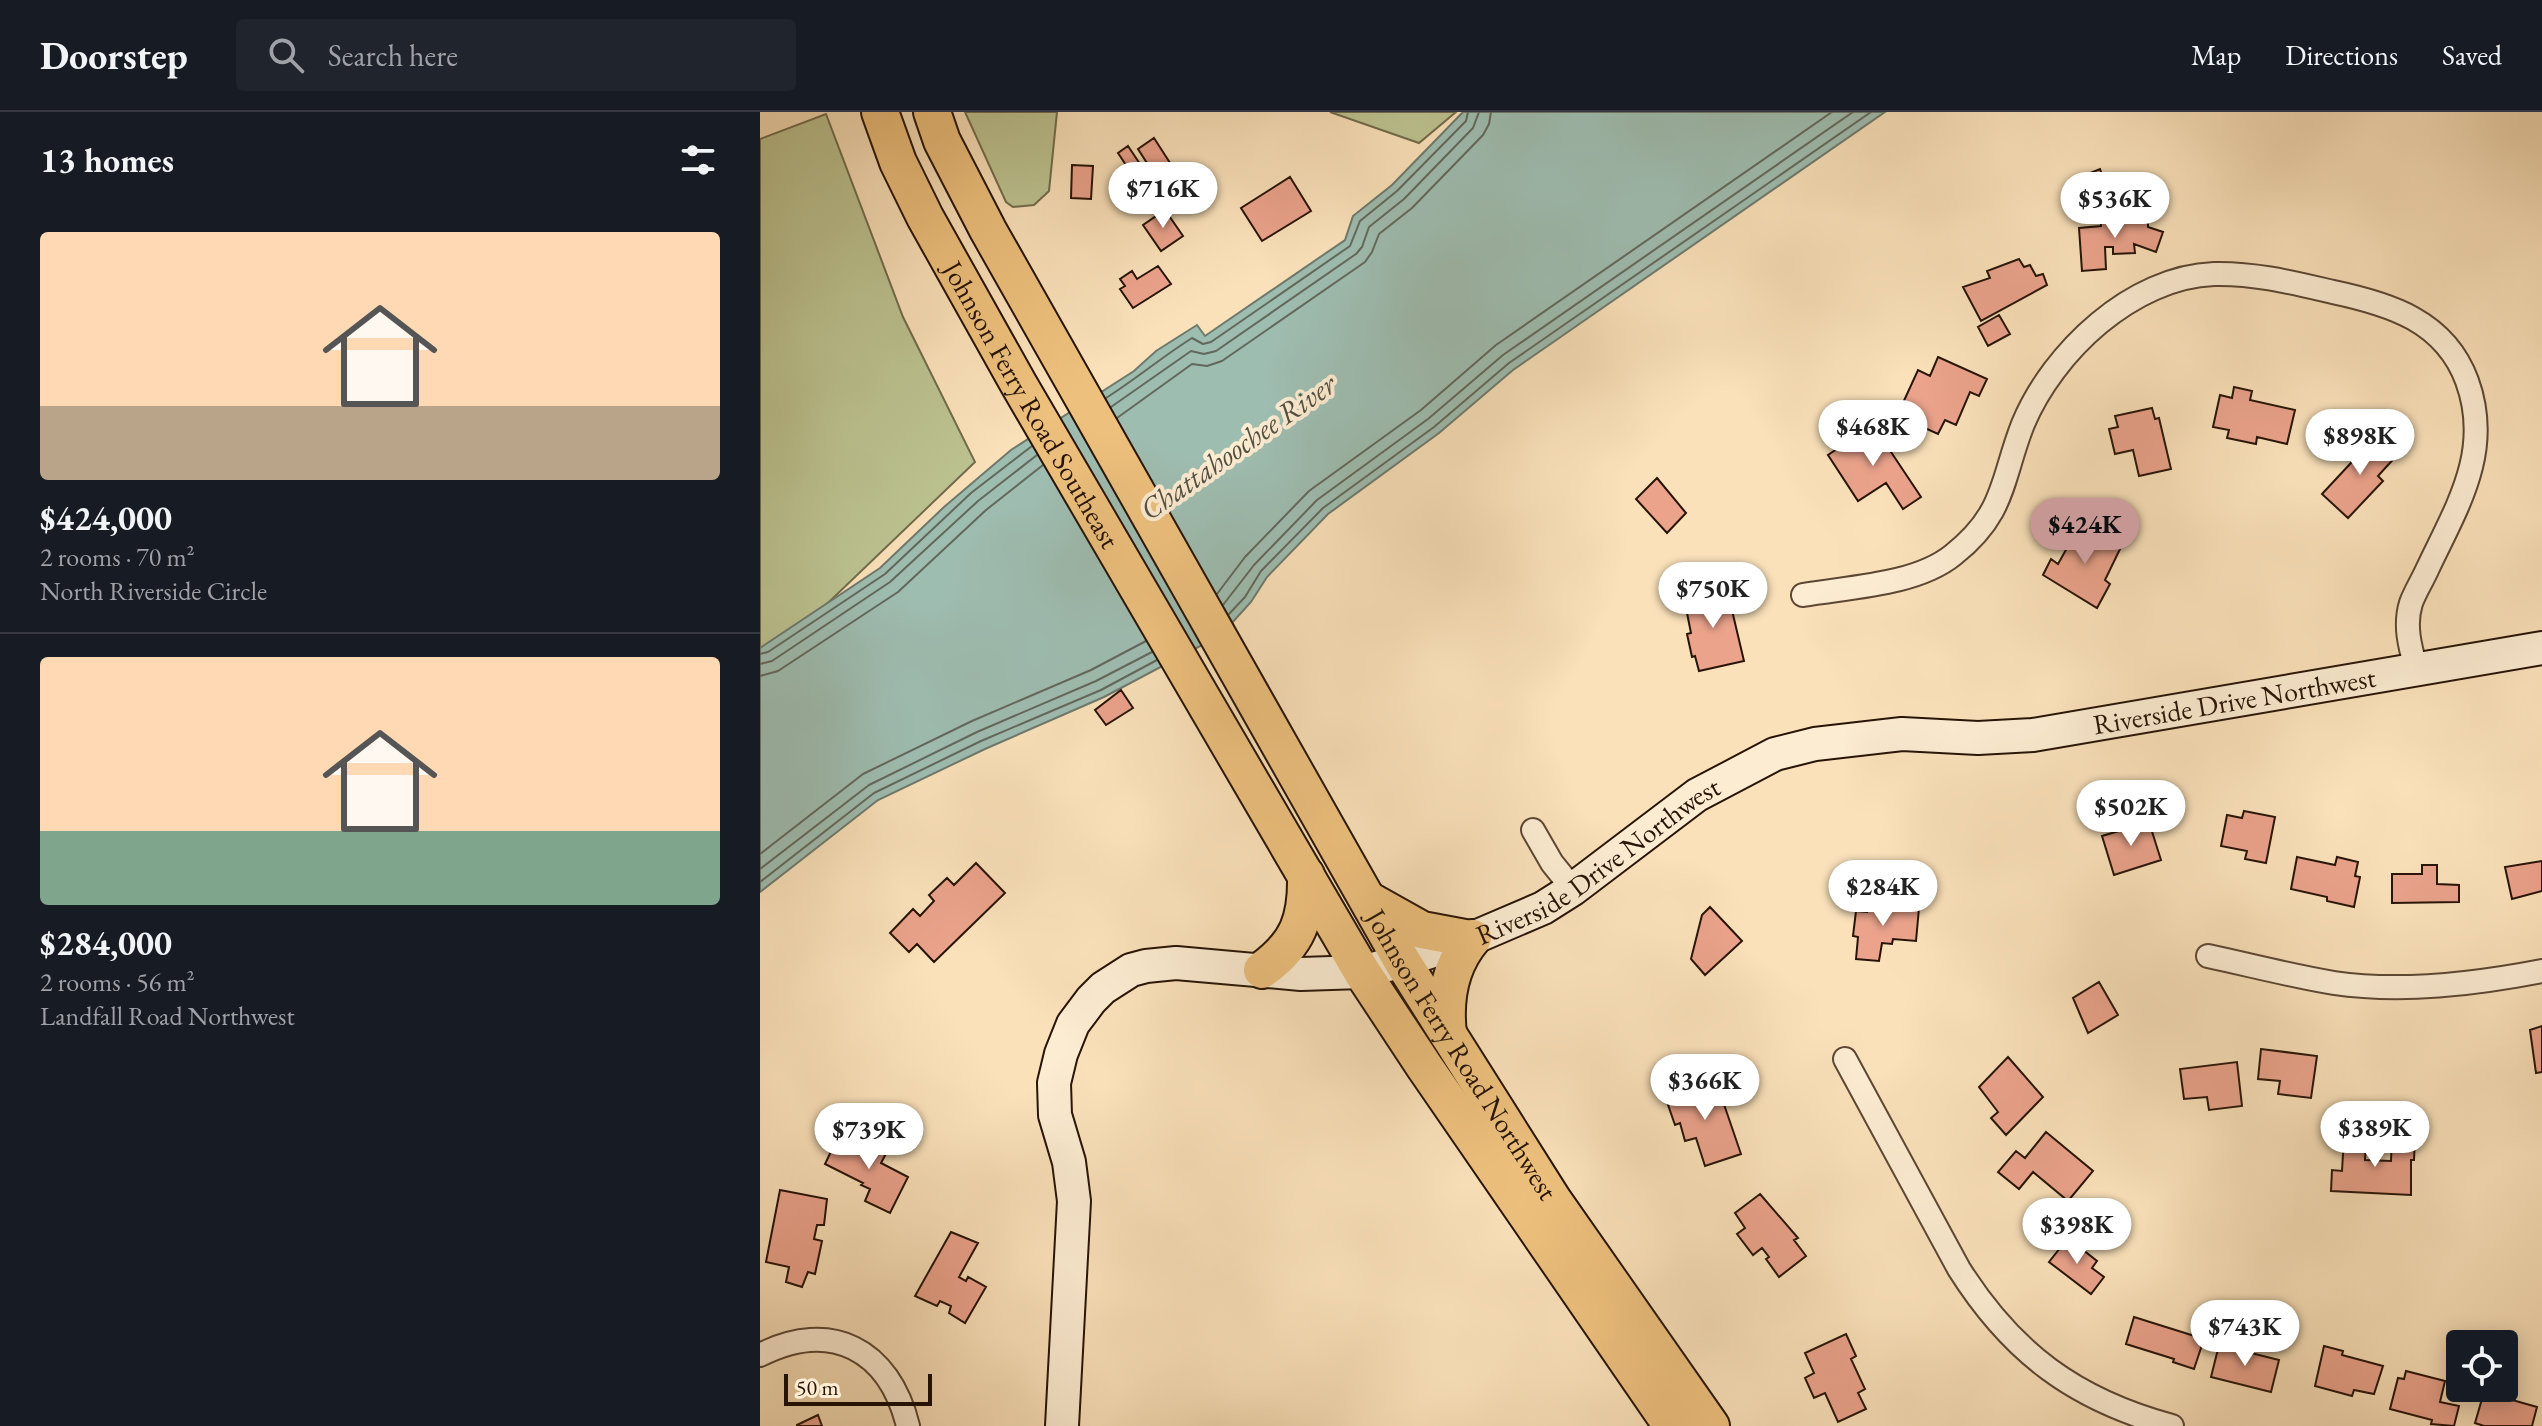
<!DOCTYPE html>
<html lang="en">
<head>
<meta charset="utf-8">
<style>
	body { margin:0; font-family:"EB Garamond",serif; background:#20242c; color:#f1f3f6; height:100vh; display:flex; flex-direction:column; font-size:30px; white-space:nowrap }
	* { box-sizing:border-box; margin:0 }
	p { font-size:26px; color:#9ea1a6 }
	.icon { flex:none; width:44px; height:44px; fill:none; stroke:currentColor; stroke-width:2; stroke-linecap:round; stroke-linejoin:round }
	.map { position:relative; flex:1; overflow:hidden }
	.panel { display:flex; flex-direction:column; background:#171b24; width:760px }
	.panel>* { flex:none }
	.tools { position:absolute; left:1686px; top:1218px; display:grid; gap:16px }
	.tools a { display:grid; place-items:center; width:72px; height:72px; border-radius:8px; background:#171b24; box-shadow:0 4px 20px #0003; font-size:40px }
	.scale { position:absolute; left:24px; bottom:20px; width:148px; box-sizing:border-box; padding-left:8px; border:4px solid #271407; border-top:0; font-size:22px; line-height:28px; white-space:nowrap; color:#271407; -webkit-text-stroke:6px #fcecd2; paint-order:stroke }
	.price { position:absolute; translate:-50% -68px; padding:0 18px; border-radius:28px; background:#fff; color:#222; font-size:26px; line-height:52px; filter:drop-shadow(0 2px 4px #0008) }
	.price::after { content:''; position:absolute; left:50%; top:48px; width:24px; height:18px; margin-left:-12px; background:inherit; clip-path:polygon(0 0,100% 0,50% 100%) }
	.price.on { background:#c59692; color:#111 }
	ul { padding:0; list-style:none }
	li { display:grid; align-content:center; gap:16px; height:424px; padding:0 40px }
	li+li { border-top:2px solid #363941 }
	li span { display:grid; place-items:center; height:248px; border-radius:8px; color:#555 }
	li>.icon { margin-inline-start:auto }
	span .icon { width:144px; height:144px; fill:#fffc; stroke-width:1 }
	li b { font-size:34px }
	h2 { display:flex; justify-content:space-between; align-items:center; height:96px; padding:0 40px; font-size:34px }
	header { display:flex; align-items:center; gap:48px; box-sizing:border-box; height:112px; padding:0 40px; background:#171b24; border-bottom:2px solid #363941 }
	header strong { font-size:38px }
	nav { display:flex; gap:44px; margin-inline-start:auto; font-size:28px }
	.search { width:560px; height:72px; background:#20242c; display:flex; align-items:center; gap:20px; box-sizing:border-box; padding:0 28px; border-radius:8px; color:#9ea1a6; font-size:30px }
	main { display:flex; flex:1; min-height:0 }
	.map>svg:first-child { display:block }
	.green { fill:#bcc391; stroke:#726c4c; stroke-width:2 }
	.water { fill:#9ebdb1; stroke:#6e796d; stroke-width:2 }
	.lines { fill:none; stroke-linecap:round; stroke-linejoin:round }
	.shore { stroke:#62685c; stroke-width:2 }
	.building { fill:#eba38c; stroke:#271407; stroke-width:2 }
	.street-casing { stroke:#5c4734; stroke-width:26 }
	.secondary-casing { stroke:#271407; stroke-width:36 }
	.primary-casing { stroke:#271407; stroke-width:40 }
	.street { stroke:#fcecd2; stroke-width:22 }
	.secondary { stroke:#fcecd2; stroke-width:32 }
	.primary { stroke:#edc07d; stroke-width:36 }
	.labels { text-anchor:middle; stroke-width:8; stroke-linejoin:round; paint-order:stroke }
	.street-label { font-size:28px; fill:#271407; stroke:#fcecd2 }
	.water-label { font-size:30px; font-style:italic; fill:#514f42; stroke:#fcecd2 }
</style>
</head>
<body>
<header>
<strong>Doorstep</strong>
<div class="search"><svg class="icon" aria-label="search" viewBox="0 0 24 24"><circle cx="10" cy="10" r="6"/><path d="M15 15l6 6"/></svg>Search here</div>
<nav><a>Map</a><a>Directions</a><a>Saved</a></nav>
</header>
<main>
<section class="panel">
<h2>13 homes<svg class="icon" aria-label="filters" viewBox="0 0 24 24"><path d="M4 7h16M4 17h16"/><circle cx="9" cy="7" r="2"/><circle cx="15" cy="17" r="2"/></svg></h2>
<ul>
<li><span style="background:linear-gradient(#ffd9b3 70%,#b9a48a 0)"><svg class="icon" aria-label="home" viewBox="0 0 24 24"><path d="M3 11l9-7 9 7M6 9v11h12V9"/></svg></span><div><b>$424,000</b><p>2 rooms · 70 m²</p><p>North Riverside Circle</p></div></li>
<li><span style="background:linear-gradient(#ffd9b3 70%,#7fa58c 0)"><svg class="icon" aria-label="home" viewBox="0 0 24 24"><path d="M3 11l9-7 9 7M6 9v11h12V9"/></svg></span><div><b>$284,000</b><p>2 rooms · 56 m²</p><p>Landfall Road Northwest</p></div></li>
</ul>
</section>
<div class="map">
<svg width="1782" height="1314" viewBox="0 0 1782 1314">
	<rect width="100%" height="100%" fill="#fae1ba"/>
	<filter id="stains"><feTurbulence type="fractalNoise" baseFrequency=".0025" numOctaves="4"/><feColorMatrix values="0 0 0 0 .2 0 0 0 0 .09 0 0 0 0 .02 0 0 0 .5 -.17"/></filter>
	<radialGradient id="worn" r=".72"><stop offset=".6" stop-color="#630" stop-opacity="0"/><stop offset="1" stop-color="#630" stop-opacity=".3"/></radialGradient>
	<path class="green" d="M205 0H297L289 79 274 93 253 95 246 90Z
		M570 0H696L659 31Z
		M66 2 143 205 215 350 0 556V27Z"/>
	<path class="water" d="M703 0H1125L753 258 679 321 568 402 507 465 491 490 471 512 448 530 344 585 225 637 118 688 0 780V536L120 456 184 395 251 338 374 259 396 239 437 213 445 224 585 128 593 104 632 73Z"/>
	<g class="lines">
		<path class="shore" d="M346 286C376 267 402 245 432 226L443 232 451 230 590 134 600 109 637 79 706 9 708 0
			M351 295 431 239 444 242 456 239 596 142 602 135 609 115 644 87 713 16 719 0
			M357 306 432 252 447 254 462 249 605 150 612 140 619 122 652 96 723 23 729 12 731 0
			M457 482 485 445 549 379 661 298 736 233 1072 0
			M463 493 494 453 557 388 668 307 743 243 1093 0
			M469 502 485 485 501 459 563 396 674 315 749 251 1111 0
			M0 542 8 540 125 462 211 381 272 334
			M0 552 12 549 130 470 218 389 277 343
			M0 564 18 559 138 480 226 398 283 353
			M0 742 103 662 212 609 331 558 386 529
			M0 757 109 673 217 620 336 569 392 540
			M0 770 114 681 221 629 341 578 397 548"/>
	</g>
	<path class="building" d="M394 26 412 54 396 65 378 37Z
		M368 34 390 67 380 74 358 41Z
		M312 53 333 54 331 87 311 86Z
		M1340 57 1343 66 1334 70 1330 61Z
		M530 65 551 99 502 129 481 96Z
		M405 98 423 124 401 139 383 113Z
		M1355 101 1356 107 1375 106 1388 110V115L1403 120 1396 140 1374 132 1375 141 1353 142V135H1345L1346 157 1322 159 1319 116 1341 114 1340 102Z
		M1259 147 1264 155 1270 153 1276 164 1283 162 1287 173 1221 209 1203 175 1230 166 1227 159Z
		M398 154 411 172 373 196 360 177 365 174 360 167 372 159 377 167Z
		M1239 203 1250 222 1228 234 1218 215Z
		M1178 245 1227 267 1219 284 1210 280 1196 313 1185 308 1178 322 1158 313 1163 302 1142 293 1158 258 1170 264Z
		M1474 275 1492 279 1490 288 1535 298 1527 332 1497 325 1496 332 1467 326 1469 318 1453 315 1460 283 1472 286Z
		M1392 296 1395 307 1399 306 1411 357 1379 364 1373 338 1355 342 1349 317 1358 315 1355 304Z
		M1113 313 1161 385 1143 397 1126 371 1098 389 1068 343Z
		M1617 323 1638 342 1618 364 1623 369 1588 406 1562 382Z
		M897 366 926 401 907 421 876 387Z
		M1321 411 1360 437 1345 468 1350 472 1337 496 1283 463 1291 447 1298 452Z
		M966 473 984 549 939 559 935 544 932 545 927 522 931 521 927 501 934 500 930 482Z
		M361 578 373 596 346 613 335 598Z
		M1484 699 1515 705 1506 751 1485 747 1487 739 1461 734 1467 703 1482 706Z
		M1389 710 1401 748 1354 763 1342 724Z
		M1537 745 1575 753 1577 745 1598 750 1595 764 1600 765 1594 795 1567 789V785L1531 777Z
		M1782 749V779L1752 787 1745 755Z
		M216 751 245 781 174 850 157 832 149 840 130 821 153 797 160 804 174 789 169 783 187 766 194 773Z
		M1662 753H1677V772L1699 773V790L1632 791V762H1662Z
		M1108 790 1159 796 1156 829 1133 827 1132 832 1122 831 1119 849 1096 847 1098 825 1093 824 1096 799 1107 800Z
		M950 795 982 829 945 863 931 847 942 803Z
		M1339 870 1358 903 1328 921 1313 886Z
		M1782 914V960L1776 961 1770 918Z
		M1501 937 1557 944 1551 986 1518 982 1520 969 1498 967Z
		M1248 945 1283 985 1246 1023 1231 1006 1238 1000 1219 975Z
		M1477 950 1482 994 1449 998 1447 985 1424 987 1420 957Z
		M956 969 981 1042 945 1054 936 1026 925 1029 920 1011 915 1013 906 987Z
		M1286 1020 1333 1059 1308 1089 1273 1060 1259 1077 1238 1060 1256 1039 1265 1046Z
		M103 1024 129 1036 121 1051 148 1065 130 1101 105 1089 110 1077 101 1073 103 1071 65 1052 77 1027 97 1037Z
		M1632 1024 1655 1025 1654 1048H1651V1083L1571 1079 1572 1058 1582 1059 1584 1025 1606 1026 1605 1048 1631 1049Z
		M20 1078 67 1087 64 1113H57L54 1127 62 1129 55 1162 48 1160 42 1175 26 1170 29 1155 6 1150Z
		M1000 1082 1038 1126 1034 1128 1046 1144 1019 1165 1006 1147 1009 1145 1002 1136 993 1143 977 1122 985 1116 975 1101Z
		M191 1120 218 1131 199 1165 206 1169 208 1165 226 1175 205 1211 189 1201 191 1194 180 1189 177 1194 155 1184Z
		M1308 1126 1337 1149 1332 1156 1344 1165 1331 1182 1289 1150Z
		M1374 1205 1444 1227 1434 1257 1413 1250 1414 1247 1366 1232Z
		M1086 1222 1096 1244 1091 1247 1105 1277 1098 1281 1106 1297 1078 1310 1065 1281 1054 1286 1045 1266 1054 1261 1045 1241Z
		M1459 1233 1519 1248 1511 1280 1451 1265Z
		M1564 1234 1583 1239 1582 1243 1623 1254 1614 1282 1594 1278 1592 1284 1555 1274Z
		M1646 1259 1685 1269 1680 1290 1699 1294 1694 1314 1671 1312 1672 1308 1630 1297 1638 1266 1644 1267Z
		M1724 1280 1777 1295 1772 1314H1724L1715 1311Z
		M58 1303 62 1314H37V1313Z"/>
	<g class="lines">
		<g class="street-casing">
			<path id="street" d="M1043 483C1089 475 1156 473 1193 443 1246 401 1241 368 1263 312 1293 240 1372 165 1454 162 1495 161 1534 171 1573 180 1630 192 1685 209 1707 269 1733 340 1696 396 1667 458 1662 469 1655 480 1651 491 1644 513 1650 535 1656 556
				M773 718 792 751 813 777
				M1448 844C1490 853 1532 864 1574 871 1642 881 1715 872 1782 859
				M1085 947 1199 1157C1252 1241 1315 1288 1412 1314
				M0 1243C71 1207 129 1237 148 1314"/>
		</g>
		<g class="secondary-casing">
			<g id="secondary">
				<path id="s1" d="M302 1314 314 1089 309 1050 295 1003 294 971 301 942 313 912 331 888 343 876 371 858 386 854 416 851 541 862 602 860 642 849 713 826 783 796 813 777 937 683 1015 642 1055 632 1142 622 1218 626 1273 623 1782 536"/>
			</g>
		</g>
		<g class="primary-casing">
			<g id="primary">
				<path id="s2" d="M120 0 138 50 165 105 258 271 602 860 664 954 912 1314"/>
				<path id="s3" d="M172 0 182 29 228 118 642 849 793 1088 951 1314"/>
				<path d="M612 790 662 818 710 827"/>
				<path d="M502 858C538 832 547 807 546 763"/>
				<path d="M688 922C684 887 689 854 713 826"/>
			</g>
		</g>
		<use href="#street" class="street"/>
		<use href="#secondary" class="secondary"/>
		<use href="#primary" class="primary"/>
	</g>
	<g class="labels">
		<g class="street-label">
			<text dy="10" stroke="none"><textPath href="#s2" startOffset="330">Johnson Ferry Road Southeast</textPath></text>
			<text dy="10" stroke="none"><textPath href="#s1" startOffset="1656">Riverside Drive Northwest</textPath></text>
			<text dy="10" stroke="none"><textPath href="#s1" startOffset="984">Riverside Drive Northwest</textPath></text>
			<text dy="10" stroke="none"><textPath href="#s3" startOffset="1082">Johnson Ferry Road Northwest</textPath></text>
		</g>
		<g class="water-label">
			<text transform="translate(478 335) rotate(-35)" y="10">Chattahoochee River</text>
		</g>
	</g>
	<rect width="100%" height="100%" filter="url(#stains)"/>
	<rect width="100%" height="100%" fill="url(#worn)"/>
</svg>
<div class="tools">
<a><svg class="icon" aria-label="locate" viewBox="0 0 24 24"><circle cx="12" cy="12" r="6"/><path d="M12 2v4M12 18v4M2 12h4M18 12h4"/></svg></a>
</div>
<div class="scale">50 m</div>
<b class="price" style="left:403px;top:118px">$716K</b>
<b class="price" style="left:1355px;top:128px">$536K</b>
<b class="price" style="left:1113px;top:356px">$468K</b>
<b class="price" style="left:1600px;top:365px">$898K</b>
<b class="price on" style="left:1325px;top:454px">$424K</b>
<b class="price" style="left:953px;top:518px">$750K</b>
<b class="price" style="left:1371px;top:736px">$502K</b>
<b class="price" style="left:1123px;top:816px">$284K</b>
<b class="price" style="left:945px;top:1010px">$366K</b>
<b class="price" style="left:1615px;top:1057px">$389K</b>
<b class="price" style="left:109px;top:1059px">$739K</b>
<b class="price" style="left:1317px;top:1154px">$398K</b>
<b class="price" style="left:1485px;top:1256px">$743K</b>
</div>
</main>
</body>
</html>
